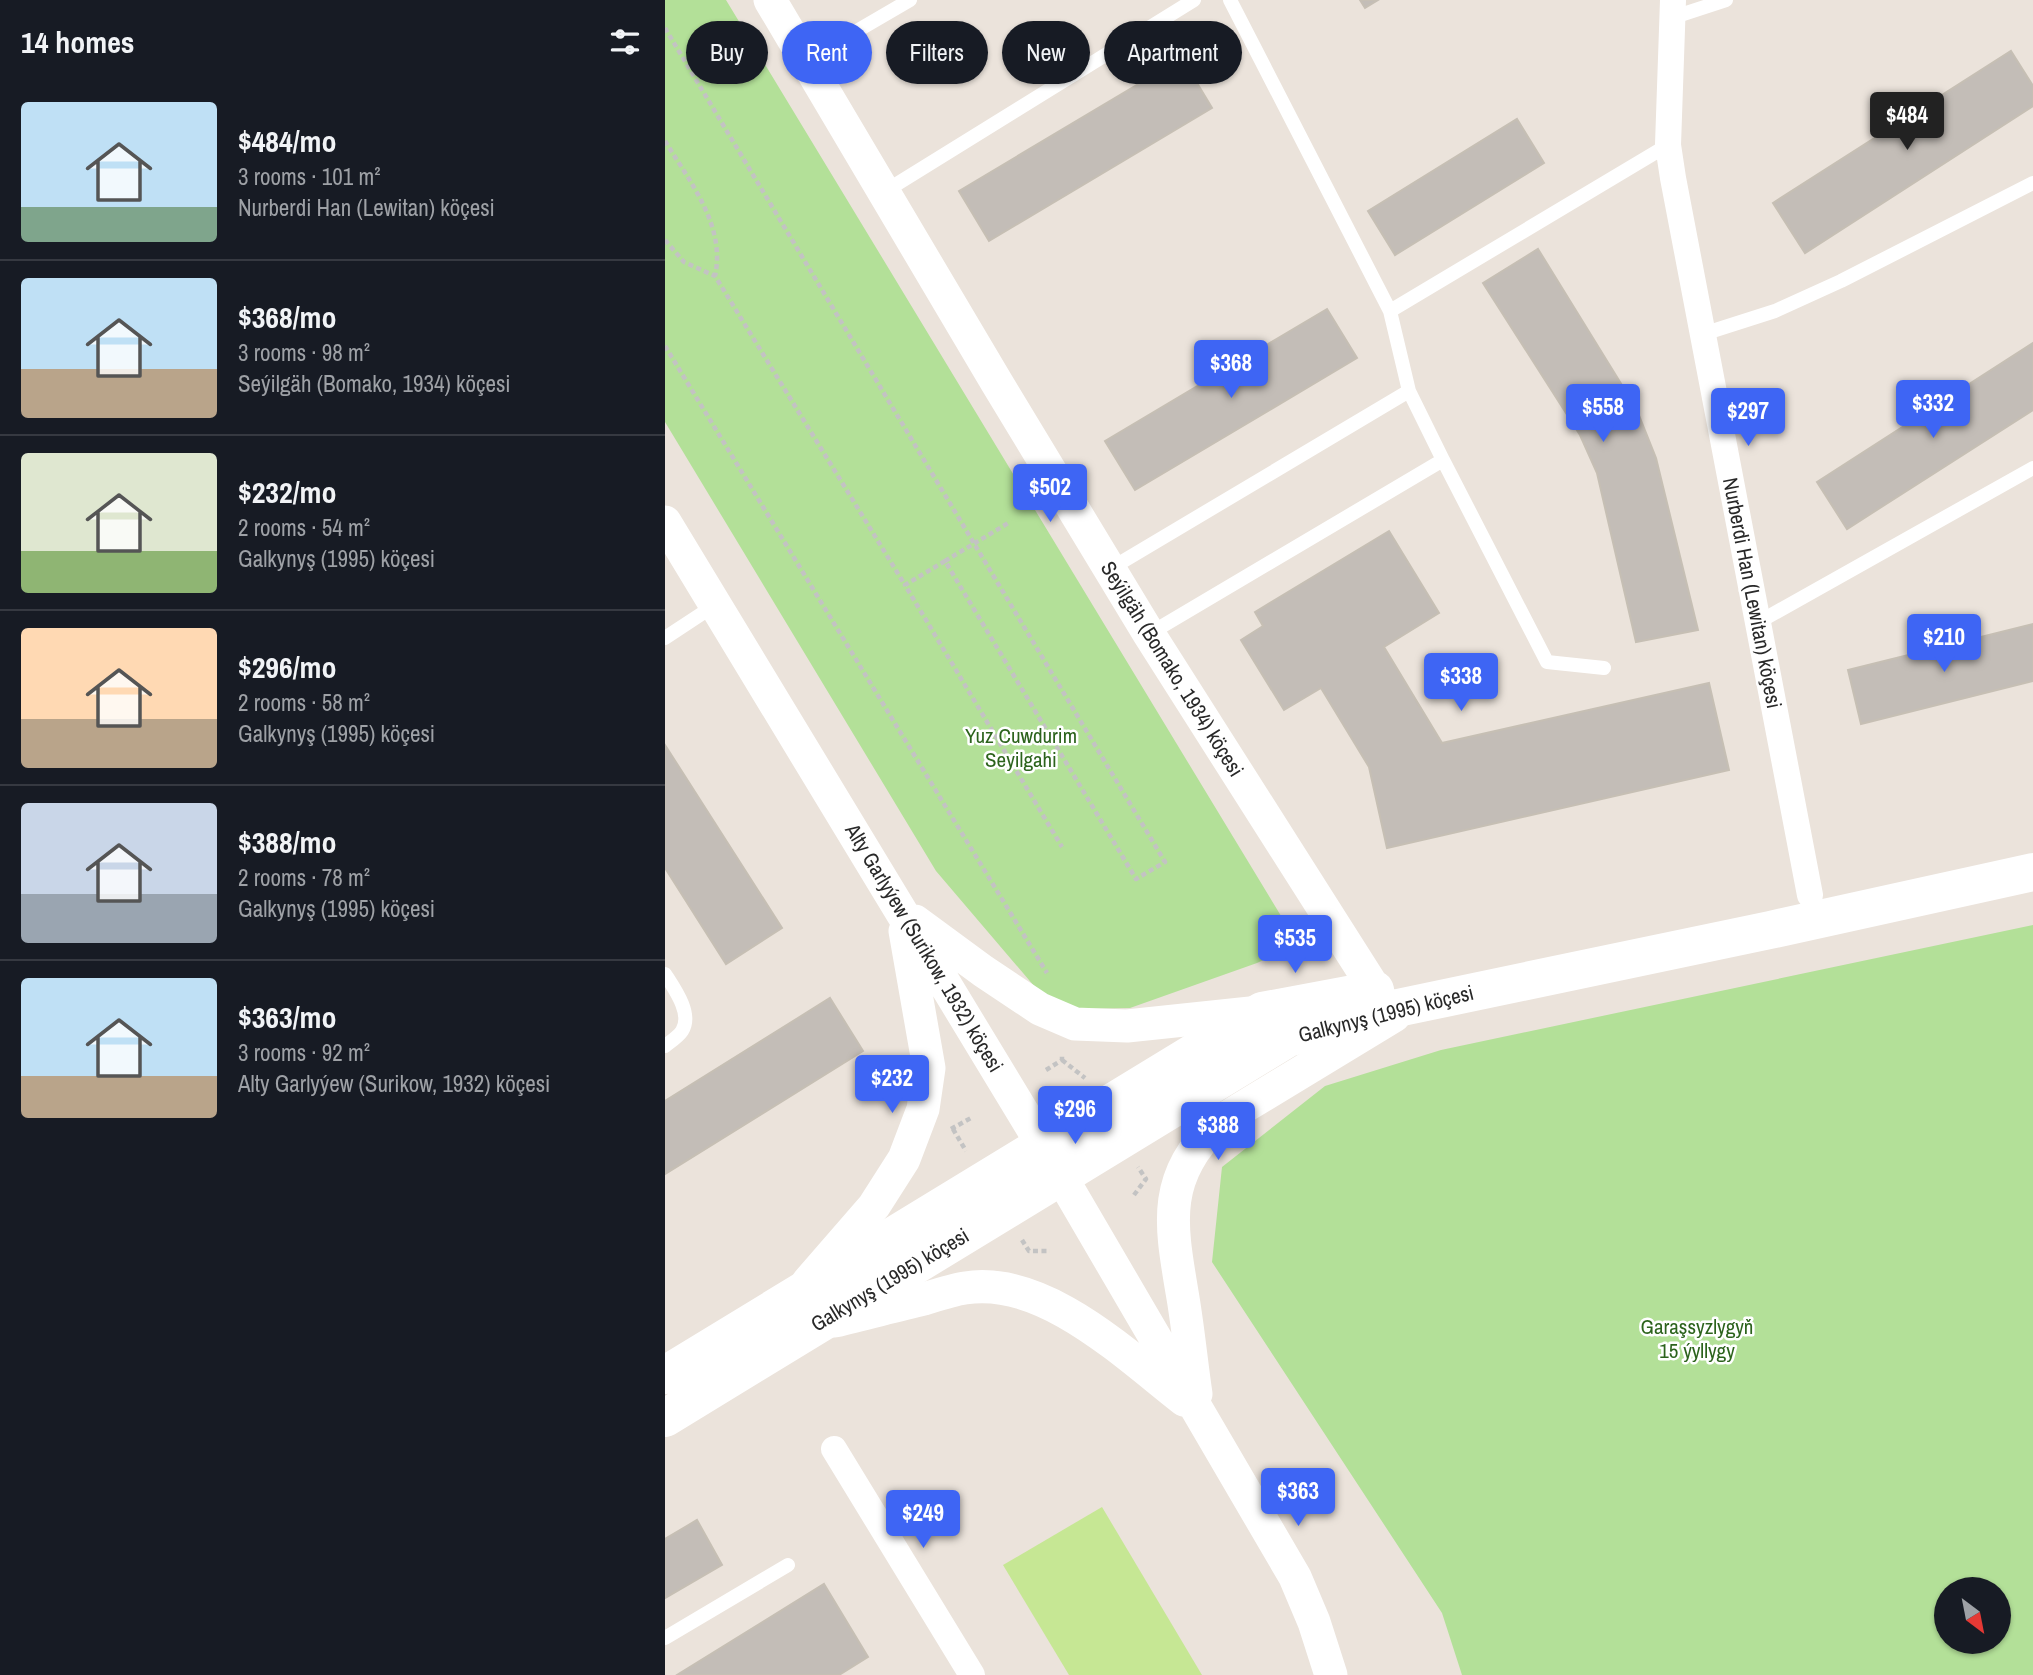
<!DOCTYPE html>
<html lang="en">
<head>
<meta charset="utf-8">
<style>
	body { margin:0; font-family:"Archivo Narrow",sans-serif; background:#20242c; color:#f1f3f6; height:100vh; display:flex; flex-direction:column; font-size:26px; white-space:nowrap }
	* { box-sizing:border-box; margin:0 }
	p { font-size:23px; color:#9ea1a6 }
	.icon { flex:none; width:38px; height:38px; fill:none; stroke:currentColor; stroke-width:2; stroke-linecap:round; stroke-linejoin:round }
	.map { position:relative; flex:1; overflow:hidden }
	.panel { display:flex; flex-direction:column; background:#171b24; width:665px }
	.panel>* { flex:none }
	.banner { position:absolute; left:21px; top:21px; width:665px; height:63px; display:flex; gap:14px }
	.needle { width:46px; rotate:148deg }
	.tools { position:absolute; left:1269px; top:1577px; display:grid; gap:14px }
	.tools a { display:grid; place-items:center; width:77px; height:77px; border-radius:50%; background:#171b24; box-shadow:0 2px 5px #0004; font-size:35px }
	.price { position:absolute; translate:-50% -60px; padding:0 16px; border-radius:7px; background:#3e65f4; color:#fff; font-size:23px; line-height:46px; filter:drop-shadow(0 2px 4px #0008) }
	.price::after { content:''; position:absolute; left:50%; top:42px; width:21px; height:16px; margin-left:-10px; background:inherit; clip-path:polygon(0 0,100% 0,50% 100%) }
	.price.current { background:#222; color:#fff }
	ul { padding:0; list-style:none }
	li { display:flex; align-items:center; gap:21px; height:175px; padding:0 21px }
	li+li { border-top:2px solid #363941 }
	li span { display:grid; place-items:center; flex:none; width:196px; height:140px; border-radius:7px; color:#555 }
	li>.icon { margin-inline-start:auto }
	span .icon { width:84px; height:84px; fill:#fffc; stroke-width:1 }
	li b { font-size:30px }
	h2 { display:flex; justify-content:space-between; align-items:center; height:84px; padding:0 21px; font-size:30px }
	.chip { padding:0 24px; border-radius:32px; background:#171b24; box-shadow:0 2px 5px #0004; font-size:24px; line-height:63px }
	.chip.current { background:#3e65f4; color:#fff }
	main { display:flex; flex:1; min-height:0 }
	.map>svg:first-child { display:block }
	.green { fill:#b3e098; fill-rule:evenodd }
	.pitch { fill:#c6e794 }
	.building { fill:#c3bdb7; stroke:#c6bfb4; stroke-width:2 }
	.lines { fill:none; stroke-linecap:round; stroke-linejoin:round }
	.path { stroke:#c3c3c3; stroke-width:4.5; stroke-dasharray:5 3.5; stroke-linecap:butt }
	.service { stroke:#fff; stroke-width:14 }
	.minor { stroke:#fff; stroke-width:26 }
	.tertiary { stroke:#fff; stroke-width:33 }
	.secondary { stroke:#fff; stroke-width:38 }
	.labels { text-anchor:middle; stroke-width:5; stroke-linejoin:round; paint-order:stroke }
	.street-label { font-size:21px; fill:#292929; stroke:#fff }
	.park-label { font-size:21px; fill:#2c631c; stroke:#fff }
</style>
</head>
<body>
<main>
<section class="panel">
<h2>14 homes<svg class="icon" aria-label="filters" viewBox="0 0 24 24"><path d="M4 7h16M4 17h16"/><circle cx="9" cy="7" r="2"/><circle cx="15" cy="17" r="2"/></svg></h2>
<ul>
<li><span style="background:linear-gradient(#bfe0f5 75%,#7fa58c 0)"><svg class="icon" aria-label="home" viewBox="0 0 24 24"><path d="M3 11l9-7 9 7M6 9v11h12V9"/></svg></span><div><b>$484/mo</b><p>3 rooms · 101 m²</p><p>Nurberdi Han (Lewitan) köçesi</p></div></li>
<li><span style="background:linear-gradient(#bfe0f5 65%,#b9a48a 0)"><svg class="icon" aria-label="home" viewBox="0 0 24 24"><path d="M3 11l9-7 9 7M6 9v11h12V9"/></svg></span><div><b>$368/mo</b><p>3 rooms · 98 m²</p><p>Seýilgäh (Bomako, 1934) köçesi</p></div></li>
<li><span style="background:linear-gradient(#dfe7d0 70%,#8fb573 0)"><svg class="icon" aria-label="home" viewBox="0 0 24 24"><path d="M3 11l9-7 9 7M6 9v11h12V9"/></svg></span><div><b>$232/mo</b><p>2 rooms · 54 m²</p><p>Galkynyş (1995) köçesi</p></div></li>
<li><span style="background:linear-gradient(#ffd9b3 65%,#b9a48a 0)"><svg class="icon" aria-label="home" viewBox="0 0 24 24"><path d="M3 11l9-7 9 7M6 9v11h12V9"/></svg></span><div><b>$296/mo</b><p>2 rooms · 58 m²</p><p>Galkynyş (1995) köçesi</p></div></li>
<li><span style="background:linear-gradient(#c9d6e8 65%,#9aa5b1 0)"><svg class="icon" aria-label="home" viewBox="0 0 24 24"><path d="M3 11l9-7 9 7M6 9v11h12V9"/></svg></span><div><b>$388/mo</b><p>2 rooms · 78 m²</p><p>Galkynyş (1995) köçesi</p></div></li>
<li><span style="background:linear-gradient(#bfe0f5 70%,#b9a48a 0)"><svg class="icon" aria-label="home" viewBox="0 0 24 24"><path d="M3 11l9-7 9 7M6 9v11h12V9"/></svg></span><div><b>$363/mo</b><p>3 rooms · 92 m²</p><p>Alty Garlyýew (Surikow, 1932) köçesi</p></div></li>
</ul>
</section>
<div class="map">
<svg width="1368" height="1675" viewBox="0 0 1368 1675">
	<rect width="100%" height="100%" fill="#ebe3db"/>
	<path class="green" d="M0 0H61L633 944 592 963 465 1008 406 1009 381 1000 271 871 0 422Z
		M1368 925V1675H797L777 1613 547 1262 557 1167 660 1086 776 1050ZM1281 1589H1334V1642H1281Z"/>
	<path class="pitch" d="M437 1507 537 1675H404L338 1565Z"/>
	<path class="building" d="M695 0H713L700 8Z
		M1346 51 1368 86V106L1140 253 1108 203Z
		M517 58 547 108 324 241 294 191Z
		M852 119 879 163 730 255 703 211Z
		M873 249 971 408 991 458 1033 630 971 642 932 473 915 435 818 283Z
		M662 309 692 358 470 490 440 441Z
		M1368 343V410L1182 529 1152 482Z
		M724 531 774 613 719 647 777 743 1044 683 1064 770 722 848 704 767 656 688 619 710 576 640 598 626 590 612Z
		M1368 624V681L1196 724 1183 670Z
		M0 745 117 928 61 964 0 868Z
		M165 998 198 1051 0 1174V1101Z
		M32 1520 57 1565 0 1598V1539Z
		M159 1584 203 1657 174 1675H12Z"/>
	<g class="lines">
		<path class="path" d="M0 28 500 862 471 879 280 561 240 585 397 847
			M0 141C25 182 61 226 50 276
			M0 240 19 262 50 276 240 585
			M0 346 382 973
			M280 561 345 522
			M397 1060 420 1078
			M381 1070 397 1060V1054
			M286 1129 306 1118
			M288 1129 301 1151
			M469 1195 481 1179 473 1167
			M357 1240 364 1251H385"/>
		<path class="service" d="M1006 18 1061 0
			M142 60 245 0
			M219 192 529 0
			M725 311 1003 145
			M1038 334 1110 311 1176 281 1368 183
			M744 391 778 460
			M445 569 744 391 725 311 565 0
			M1092 623 1368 468
			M484 634 778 460 882 662 939 668
			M0 638 50 605
			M0 974C9 988 28 1014 17 1031 13 1037 5 1042 0 1046
			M0 1638 123 1565"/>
		<path class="minor" d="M1008 0 1003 145 1008 178 1145 895
			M169 1449 307 1675"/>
		<path class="tertiary" d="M105 0 332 383 484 634 723 1010
			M0 522 377 1144 630 1577 649 1622 666 1675
			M250 921 318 971 375 1009 410 1024 462 1026 595 1012
			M143 1282 209 1206 239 1159 258 1109 264 1068 240 931
			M170 1321C200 1314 229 1306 259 1299 272 1295 287 1290 300 1288 379 1275 461 1355 519 1400
			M531 1394C526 1360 523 1326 517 1292 505 1221 497 1177 554 1122L729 1016"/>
		<path class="secondary" d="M0 1375 597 1011 710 990
			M0 1418 623 1038 723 1010 1105 930 1368 872"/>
	</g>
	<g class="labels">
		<g class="street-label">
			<text transform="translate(1087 593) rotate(79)" y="7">Nurberdi Han (Lewitan) köçesi</text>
			<text transform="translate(507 669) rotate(58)" y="7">Seýilgäh (Bomako, 1934) köçesi</text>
			<text transform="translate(259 948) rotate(59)" y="7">Alty Garlyýew (Surikow, 1932) köçesi</text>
			<text transform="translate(721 1014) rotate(-14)" y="7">Galkynyş (1995) köçesi</text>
			<text transform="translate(225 1280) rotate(-31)" y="7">Galkynyş (1995) köçesi</text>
		</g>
		<g class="park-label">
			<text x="356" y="743">Yuz Cuwdurim<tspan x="356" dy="24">Seyilgahi</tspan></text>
			<text x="1032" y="1334">Garaşsyzlygyň<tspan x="1032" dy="24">15 ýyllygy</tspan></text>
		</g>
	</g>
</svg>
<div class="tools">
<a><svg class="needle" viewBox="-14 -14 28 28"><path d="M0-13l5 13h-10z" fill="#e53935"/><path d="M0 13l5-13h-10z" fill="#9ea1a6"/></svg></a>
</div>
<b class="price current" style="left:1242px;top:152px">$484</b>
<b class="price" style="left:566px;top:400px">$368</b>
<b class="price" style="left:1268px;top:440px">$332</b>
<b class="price" style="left:938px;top:444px">$558</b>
<b class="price" style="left:1083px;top:448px">$297</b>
<b class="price" style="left:385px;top:524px">$502</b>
<b class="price" style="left:1279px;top:674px">$210</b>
<b class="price" style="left:796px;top:713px">$338</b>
<b class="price" style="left:630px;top:975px">$535</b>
<b class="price" style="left:227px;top:1115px">$232</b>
<b class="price" style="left:410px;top:1146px">$296</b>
<b class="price" style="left:553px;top:1162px">$388</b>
<b class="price" style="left:633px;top:1528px">$363</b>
<b class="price" style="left:258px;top:1550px">$249</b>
<div class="banner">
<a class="chip">Buy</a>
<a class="chip current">Rent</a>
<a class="chip">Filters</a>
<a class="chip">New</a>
<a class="chip">Apartment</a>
</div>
</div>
</main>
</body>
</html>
